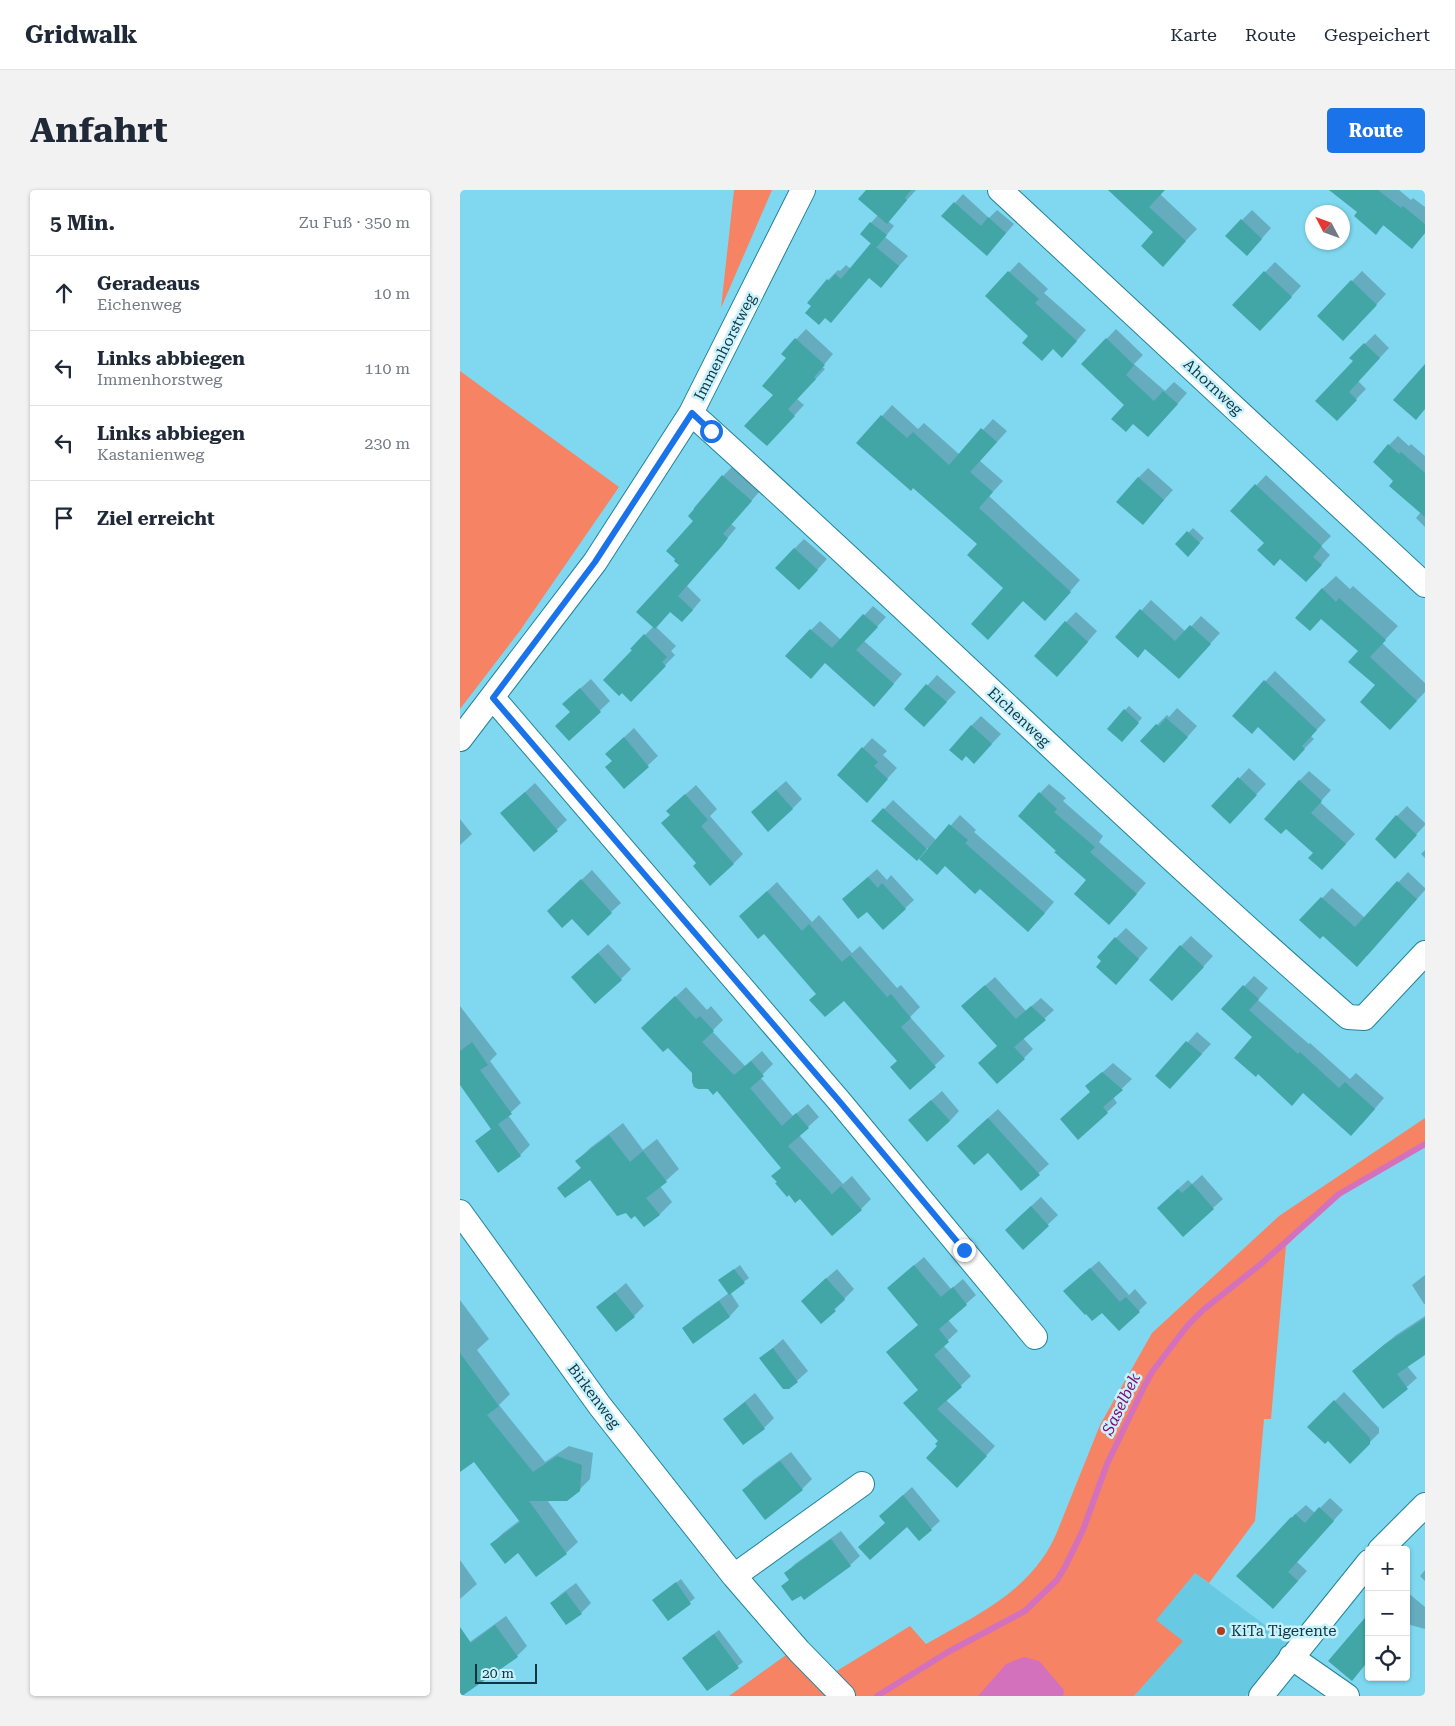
<!DOCTYPE html>
<html lang="de">
<meta charset="utf-8">
<style>
body{margin:0;font-family:"Roboto Serif",serif;background:#f2f2f3;color:#1f2937}
.controls{position:absolute;right:15px;bottom:15px;display:grid;overflow:hidden;border-radius:5px;box-shadow:0 1px 4px #0004}
.controls button{width:45px;height:45px;display:grid;place-items:center;padding:0;border:0;border-bottom:1px solid #e0e1e3;background:#fff;color:#1f2937;font:25px sans-serif}
.compass{position:absolute;left:845px;top:15px;width:45px;height:45px;border-radius:50%;background:#fff;box-shadow:0 1px 4px #0004;rotate:311deg}
.scale{position:absolute;left:15px;bottom:12px;width:62px;box-sizing:border-box;padding-left:5px;border:2px solid #103640;border-top:0;font-size:14px;line-height:18px;white-space:nowrap;color:#103640;-webkit-text-stroke:4px #c8f2fd;paint-order:stroke}
.stop{position:absolute;width:15px;height:15px;margin:-11px;border:4px solid #1a73e8;border-radius:50%;background:#fff}
.stop.end{background:#1a73e8;border-color:#fff;box-shadow:0 1px 5px #0008}
.list{margin:0;padding:0;list-style:none}
h2{display:flex;justify-content:space-between;align-items:center;height:65px;margin:0;padding:0 20px;font-size:21px}
h2 small{font-size:16px;font-weight:400;color:#747a83}
.list li{display:grid;grid-template-columns:32px 1fr auto;gap:15px;align-items:center;box-sizing:border-box;height:75px;padding:0 20px;border-top:1px solid #e0e1e3}
.list b{display:block;font-size:19px;white-space:nowrap}
.list p{margin:0;font-size:16px;white-space:nowrap;color:#747a83}
.list em{font-size:16px;font-style:normal;color:#747a83}
.icon{flex:none;width:28px;height:28px;fill:none;stroke:currentColor;stroke-width:2;stroke-linecap:round;stroke-linejoin:round}
.map{position:relative;flex:none;width:965px;height:1506px;overflow:hidden;border-radius:5px}
header{display:flex;align-items:center;gap:30px;box-sizing:border-box;height:70px;padding:0 25px;background:#fff;border-bottom:1px solid #e0e1e3}
header strong{font-size:24px}
nav{display:flex;gap:28px;margin-inline-start:auto;font-size:18px}
.intro{display:flex;align-items:center;justify-content:space-between;box-sizing:border-box;height:120px;padding:0 30px}
h1{margin:0;font-size:35px}
.button{padding:12px 22px;border-radius:5px;background:#1a73e8;color:#fff;font-size:18px;font-weight:700}
main{display:flex;gap:30px;padding:0 30px}
aside{flex:1;background:#fff;border-radius:5px;box-shadow:0 1px 4px #0004}
.map>svg:first-child{display:block}
</style>
<header>
<strong>Gridwalk</strong>
<nav><a>Karte</a><a>Route</a><a>Gespeichert</a></nav>
</header>
<div class="intro"><h1>Anfahrt</h1><a class="button">Route</a></div>
<main>
<aside>
<h2>5 Min.<small>Zu Fuß · 350 m</small></h2>
<ul class="list">
<li><svg class="icon" aria-label="ahead" viewBox="0 0 24 24"><path d="M12 20V5M6 11l6-6 6 6"/></svg><div><b>Geradeaus</b><p>Eichenweg</p></div><em>10 m</em></li>
<li><svg class="icon" aria-label="left" viewBox="0 0 24 24"><path d="M17 20v-9H6M10 6l-5 5 5 5"/></svg><div><b>Links abbiegen</b><p>Immenhorstweg</p></div><em>110 m</em></li>
<li><svg class="icon" aria-label="left" viewBox="0 0 24 24"><path d="M17 20v-9H6M10 6l-5 5 5 5"/></svg><div><b>Links abbiegen</b><p>Kastanienweg</p></div><em>230 m</em></li>
<li><svg class="icon" aria-label="arrive" viewBox="0 0 24 24"><path d="M6 21V4h12l-3 4 3 4H6"/></svg><div><b>Ziel erreicht</b></div></li>
</ul>
</aside>
<div class="map">
<svg width="965" height="1506" viewBox="0 0 965 1506">
<rect width="100%" height="100%" fill="#7fd8ef"/>
<!-- built -->
<path fill="#67cae2" d="M735 1383 828 1452 786 1506H674L722 1451 695 1430Z"/>
<!-- green -->
<path fill="#f68364" d="M274 0H312L261 118Z
M0 181 159 297 59 442 0 519Z
M965 928V954L879 1004 826 1056 811 1229H804L795 1331 749 1393 735 1383 696 1430 723 1451 674 1506H269L333 1460 375 1482 450 1436 466 1454C507 1430 554 1409 582 1369 588 1361 593 1351 597 1342L640 1235 692 1143 819 1026Z"/>
<!-- water -->
<path fill="#d371bd" d="M564 1467 579 1471 604 1500 603 1506H518L546 1474Z"/>
<!-- shadow -->
<path fill="#0003" d="M407 0H456L428 31 434 36 425 47 448 66 430 86 409 87 353 116 349 113 368 90 378 80 380 81 386 75 391 79 413 53 402 43 418 25Z
M649 0H704L700 4 737 39 714 63 695 42Z
M871 0H939L951 10 953 8 965 17V43L952 57 924 35 916 43 899 22Z
M503 4 529 28 537 20 554 34 535 56 483 26Z
M792 20 811 38 797 54 782 30Z
M559 72 588 99 584 103 626 140 612 156 593 158 570 146 526 106Z
M815 72 841 96 810 130 773 115Z
M902 81 926 104 893 140 892 91Z
M346 139 373 164 362 177 365 179 337 209 344 215 316 245 314 205 328 168 323 163Z
M656 139 683 165 674 174 705 201 714 192 727 203 698 236 623 174Z
M915 144 929 158 898 191 906 199 877 229 894 171 891 168Z
M432 215 458 239 464 233 500 265 533 229 547 241 520 271 543 291 529 306 620 390 595 419 563 410 545 398 519 354 454 297 398 253Z
M938 246 949 256 951 254 965 266V337L956 328 961 322 934 291 929 255Z
M272 277 300 301 271 334 276 338 227 396 241 410 231 422 211 421 196 437 216 456 211 461 215 465 171 510 174 460 172 458 194 436 220 375 234 331 263 286Z
M688 278 713 300 683 333 678 288Z
M806 285 871 346 861 356 870 365 856 381 806 353 772 321Z
M733 338 744 348 728 365 717 354Z
M344 349 367 369 349 389 334 359Z
M876 386 890 399 893 396 938 436 922 453 965 493V502L943 525 917 495 900 461 862 399Z
M691 410 726 442 741 426 760 443 728 478 686 458 657 447Z
M413 416 426 427 404 451 442 484 423 506 365 472 351 440 360 431 381 450Z
M616 422 637 441 607 476 606 432Z
M815 481 866 530 851 546 854 549 834 569 798 535 773 526Z
M477 485 496 502 474 525 446 519Z
M131 489 150 511 110 549 114 504Z
M669 516 682 528 666 546 665 520Z
M717 518 737 536 714 562 681 551 707 525 709 527Z
M521 526 541 544 524 562 506 565 511 536Z
M174 538 198 566 164 597 153 571 157 554Z
M412 548 427 561 423 565 437 578 416 601 403 558Z
M789 578 806 594 780 622 753 616Z
M849 581 871 600 860 612 895 644 872 669 854 663 839 591Z
M326 591 342 609 332 619 302 612Z
M75 593 107 630 74 661 42 623Z
M589 594 606 608 603 611 643 646 639 652 686 693 659 724 628 690 597 660 580 603Z
M236 595 257 619 250 626 283 664 273 674 238 673 211 625 218 611Z
M433 610 477 651 500 625 516 640 514 642 594 712 578 731 520 698 467 658 457 669 413 631Z
M947 616 965 633V635L945 657 937 626Z
M0 629 12 644 0 655Z
M965 660V668L961 664Z
M417 679 427 690 431 685 454 710 424 738 392 701Z
M132 680 161 713 151 722 99 711Z
M948 682 965 698V700L907 766 863 744 841 730 872 698 905 728Z
M317 692 352 732 359 725 392 763 400 756 437 798 441 795 460 817 450 827 485 866 450 898 438 871 384 809 357 804 290 717Z
M666 738 688 758 666 783 656 748Z
M731 746 753 766 722 800 721 756Z
M148 754 171 779 161 789 122 777Z
M794 786 808 798 798 810 849 854 850 853 890 889 896 883 924 908 901 935 794 847 763 819Z
M535 787 566 821 581 808 594 820 563 848 573 859 564 868 538 855 512 807Z
M226 797 247 820 251 816 263 830 252 841 285 876 302 861 313 874 300 887 333 926 348 914 359 927 339 945 383 994 392 986 411 1009 401 1019 322 977 257 899 233 883 193 828Z
M0 816 37 864 30 871 61 913 48 925 70 955 60 965 17 951 32 938 0 894Z
M737 842 751 854 720 887 697 886Z
M653 873 672 889 653 907 657 913 618 948 631 902 627 896Z
M482 901 499 921 490 931 459 921Z
M538 919 589 974 561 999 528 961 508 946Z
M163 933 183 960 197 949 219 979 200 996 212 1012 199 1025 175 1024 131 988 99 998 122 977 117 971 130 958Z
M742 985 763 1009 753 1018 708 1008 728 990 732 994Z
M581 1007 598 1025 563 1058 556 1030Z
M464 1067 491 1099 503 1089 516 1105 488 1130 498 1141 483 1155 511 1186 486 1210 535 1256 507 1287 479 1256 480 1251 460 1199 459 1134 438 1089Z
M639 1071 669 1105 675 1099 687 1113 659 1140 613 1093Z
M280 1075 289 1088 270 1102 279 1116 270 1126 233 1153 223 1139 233 1129 269 1103 260 1090Z
M377 1079 394 1099 384 1109 385 1110 361 1132 352 1101Z
M965 1085V1114H964L952 1095Z
M166 1093 184 1116 174 1126 138 1117Z
M0 1110 29 1149 17 1160 50 1204 39 1215 85 1272 109 1256 133 1263 130 1289 119 1300 87 1310 118 1352 106 1363 76 1385 59 1362 32 1354 43 1343 60 1330 0 1245Z
M965 1126V1164L947 1176 957 1188 923 1218 893 1181 936 1145Z
M323 1149 348 1181 329 1198 301 1168Z
M884 1202 919 1238V1243L890 1272 868 1249 849 1237Z
M295 1203 314 1228 304 1238 283 1254 264 1229Z
M331 1262 352 1289 342 1299 284 1300 293 1290Z
M452 1297 480 1331 471 1339 427 1332 430 1317Z
M870 1308 883 1320 837 1372 847 1381 823 1407 831 1328 846 1315 855 1323Z
M381 1341 400 1366 390 1375 341 1404 323 1396 330 1389 326 1383 335 1374Z
M0 1370 17 1394 0 1409Z
M965 1380V1391L960 1386Z
M221 1389 235 1408 208 1429 194 1410Z
M116 1393 131 1413 121 1423 91 1413 101 1404Z
M946 1401 965 1417V1439L947 1434 946 1435Z
M46 1426 67 1456 57 1466 0 1506V1459Z
M259 1440 283 1472 247 1500 228 1463Z"/>
<g fill="none" stroke-linecap="round" stroke-linejoin="round">
<!-- stream -->
<path stroke="#d371bd" stroke-width="6" d="M417 1506 488 1462 565 1421 597 1390 605 1377 623 1340 647 1274 684 1197 692 1182 728 1135 743 1120 801 1074 879 1004 965 954"/>
</g>
<!-- building -->
<path fill="#42a6a7" d="M406 0H451L445 8 447 10 427 34 398 9Z
M648 0H705L689 17 726 51 703 77 681 56 693 42Z
M869 0H918L941 18 943 16 965 34V43L952 59 923 35 916 45 894 26 897 22Z
M494 12 521 36 528 27 546 43 527 66 481 26Z
M781 29 802 49 787 66 765 46Z
M410 32 427 45 416 58 400 44Z
M411 53 439 76 421 98 409 88 371 133 365 128 359 135 345 123 351 116 347 113 367 89 369 91 375 84 381 89Z
M548 81 579 109 575 113 617 151 602 168 593 159 582 171 562 153 568 146 525 106Z
M804 81 832 107 800 141 772 115Z
M891 90 917 115 883 151 857 126Z
M335 148 365 175 354 187 356 189 328 219 335 226 307 256 284 236 313 205 302 196 326 168 321 164Z
M646 148 674 175 666 185 694 211 703 201 718 214 688 247 673 234 666 242 651 229 664 215 621 174Z
M904 153 920 168 889 202 897 210 877 231 855 211 893 171 889 168Z
M965 174V219L956 230 933 210Z
M421 225 447 248 453 242 489 275 521 238 537 252 510 282 533 302 519 318 611 402 585 431 563 411 528 450 511 434 543 398 507 365 517 354 453 298 451 301 396 253Z
M928 254 939 264 941 262 965 283V327L929 296 933 291 930 288 913 272Z
M262 285 292 311 263 344 268 348 262 356 218 406 233 420 222 432 210 422 195 439 176 422 219 375 214 371 215 369 206 361 233 331 228 326 234 319V318Z
M678 287 704 310 683 335 656 312Z
M795 294 862 356 853 367 862 375 846 392 820 369 814 376 797 360 804 353 770 321Z
M727 341 740 353 728 367 715 354Z
M334 358 358 380 339 400 315 378Z
M862 398 876 412 879 408 926 450 910 467 957 511 930 540 900 512 915 495 888 472 898 461 861 429 850 441 835 428Z
M680 419 715 451 730 435 751 454 719 489 685 459 678 468 655 447Z
M403 424 418 437 396 460 434 494 414 517 365 473 351 489 325 466 350 439 372 458Z
M605 431 628 452 597 487 574 466Z
M184 444 207 467 202 472 206 476 171 512 162 503 159 506 143 490 172 460 170 459Z
M804 490 857 540 842 556 845 559 834 571 798 537 792 544 772 526Z
M466 494 487 512 464 537 444 519Z
M120 498 141 522 109 551 95 536 110 522 102 514Z
M664 519 679 533 662 552 647 539Z
M706 528 728 547 704 573 680 551 696 534 699 536Z
M511 535 532 554 514 574 506 566 502 571 489 560Z
M164 547 189 577 164 599 145 577 152 571 145 564Z
M402 557 418 572 414 576 428 589 407 613 377 585Z
M778 587 797 605 770 634 751 616Z
M839 590 862 611 851 623 886 654 862 680 848 668 853 663 826 639 821 644 804 629Z
M316 600 333 619 308 642 291 622Z
M65 602 98 641 74 662 40 623Z
M579 602 597 619 594 622 635 657 630 662 677 704 649 735 614 704 626 690 594 662 596 661 558 626Z
M225 604 248 630 241 636 274 674 250 696 233 676 236 673 201 633 210 625 206 621Z
M423 618 467 659 457 671 411 631Z
M936 625 957 645 935 669 915 649Z
M489 634 508 650 505 653 585 723 568 742 520 699 515 704 485 676 477 685 459 669Z
M408 687 418 698 422 693 446 719 423 740 407 722 398 729 382 709Z
M121 689 152 723 128 746 112 729 102 738 87 721Z
M937 691 957 709 897 777 863 746 860 749 839 730 861 707 895 737Z
M307 701 342 741 349 734 382 772 390 765 427 807 431 804 451 828 441 837 476 877 450 900 430 877 437 871 384 811 365 827 349 810 356 804 304 744 298 749 279 726Z
M655 747 679 769 656 795 636 777 641 771 637 767Z
M720 755 744 777 712 811 689 790Z
M138 763 162 790 135 814 111 787Z
M525 795 556 829 571 816 586 830 554 857 565 869 537 894 518 873 537 856 501 816Z
M783 795 799 809 789 820 838 864 840 862 879 898 885 892 915 919 891 946 843 903 832 916 798 884 796 887 774 868 792 847 761 819Z
M215 806 236 829 240 826 254 841 242 852 274 885 291 871 304 886 290 898 322 936 336 923 349 938 328 956 372 1004 381 996 402 1020 372 1046 340 1009 335 1013 329 1005 327 1007 315 993 317 992 311 986 321 978 257 901 253 905 248 899H238L234 897 232 892V883L208 858 203 862 181 838Z
M726 851 742 864 710 899 695 886Z
M12 852 28 875 20 880 52 924 31 939 0 895V861Z
M642 882 663 900 643 917 648 923 618 950 600 929 630 902 625 896Z
M471 910 490 931 467 952 448 930Z
M528 928 580 985 561 1001 528 963 514 975 497 956Z
M38 934 61 966 38 983 15 951Z
M149 945 170 972 183 961 207 992 186 1008 200 1025 184 1037 175 1026 171 1029 166 1023 157 1026 130 990 105 1008 97 998 121 978 115 971Z
M732 994 754 1019 723 1047 697 1018 718 999 722 1003Z
M571 1016 589 1036 563 1060 545 1040Z
M454 1075 481 1107 493 1097 507 1115 479 1139 489 1152 474 1165 502 1197 477 1219 527 1266 497 1298 466 1268 477 1256 475 1254 478 1251 443 1213 458 1200 426 1162 458 1135 427 1098Z
M630 1078 660 1112 666 1107 680 1122 659 1141 642 1123 632 1131 626 1124 625 1125 603 1101Z
M274 1079 285 1093 269 1105 258 1090Z
M366 1088 385 1109 374 1119 376 1121 361 1134 341 1111Z
M155 1102 175 1127 156 1142 136 1117Z
M259 1111 270 1127 233 1154 222 1138Z
M965 1128V1165L937 1184 948 1199 923 1219 892 1181 925 1154Z
M313 1158 338 1192 329 1199H323L299 1168Z
M0 1163 39 1216 27 1225 73 1282 97 1266 122 1275 120 1301 107 1311H69L107 1364 76 1387 58 1363 45 1374 30 1354 60 1332 14 1272 0 1282Z
M874 1210 910 1248V1254L890 1274 868 1251 865 1254 847 1237Z
M285 1212 305 1239 283 1255 263 1229Z
M320 1271 343 1300 305 1330 282 1300Z
M443 1305 472 1340 459 1351 447 1337 410 1370 398 1357 425 1333 419 1326Z
M859 1317 874 1331 828 1382 838 1391 813 1419 776 1386 831 1327 832 1328 835 1324 845 1333Z
M371 1349 391 1376 344 1410 341 1406 332 1411 321 1396 329 1390 324 1383Z
M216 1392 231 1414 208 1431 192 1410Z
M106 1402 122 1424 106 1435 90 1413Z
M909 1423V1470L892 1491 868 1471Z
M35 1435 58 1467 2 1506H0V1437L11 1453Z
M254 1444 279 1478 247 1501 222 1468Z"/>
<g fill="none" stroke-linecap="round" stroke-linejoin="round">
<defs>
<path id="minor" d="M540 0 965 395
M231 223C453 422 664 632 888 827L904 828 965 763
M33 508 380 912 575 1147
M0 549 135 372 231 223 343 0
M0 1022 140 1216 274 1386 339 1461 383 1506
M920 1360 965 1315
M274 1386 402 1294
M831 1467 887 1506
M801 1506 909 1372"/>
</defs>
<!-- minor casing -->
<use href="#minor" stroke="#228398" stroke-width="26"/>
<!-- minor -->
<use href="#minor" stroke="#fff" stroke-width="24"/>
</g>
<g fill="none" stroke-linecap="round" stroke-linejoin="round">
<!-- route -->
<path stroke="#1a73e8" stroke-width="6" d="M251 241 232 223 135 372 33 508 380 912 504 1060"/>
</g>
<!-- markers -->
<circle fill="#a94023" stroke="#c8f2fd" stroke-width="2" cx="761" cy="1441" r="5"/>
<g text-anchor="middle" dominant-baseline="central" stroke-width="5" stroke-linejoin="round" paint-order="stroke">
<!-- street labels -->
<g font-size="15" fill="#103640" stroke="#c8f2fd">
<text transform="translate(265 157) rotate(-63)">Immenhorstweg</text>
<text transform="translate(753 197) rotate(43)">Ahornweg</text>
<text transform="translate(559 527) rotate(43)">Eichenweg</text>
<text transform="translate(134 1206) rotate(53)">Birkenweg</text>
</g>
<!-- poi labels -->
<g font-size="15" fill="#103640" stroke="#c8f2fd" text-anchor="start">
<text x="771" y="1441">KiTa Tigerente</text>
</g>
<!-- water labels -->
<g font-size="16" font-style="italic" fill="#860873" stroke="#c8f2fd">
<text transform="translate(661 1214) rotate(-64)">Saselbek</text>
</g>
</g>
</svg>
<div class="controls">
<button>+</button>
<button>−</button>
<button><svg class="icon" aria-label="locate" viewBox="0 0 24 24"><circle cx="12" cy="12" r="6"/><path d="M12 2v4M12 18v4M2 12h4M18 12h4"/></svg></button>
</div>
<svg class="compass" viewBox="-18 -18 36 36"><path d="M0-13l5 13h-10z" fill="#e53935"/><path d="M0 13l5-13h-10z" fill="#747a83"/></svg>
<div class="scale">20 m</div>
<div class="stop" style="left:251px;top:241px"></div>
<div class="stop end" style="left:504px;top:1060px"></div>
</div>
</main>
